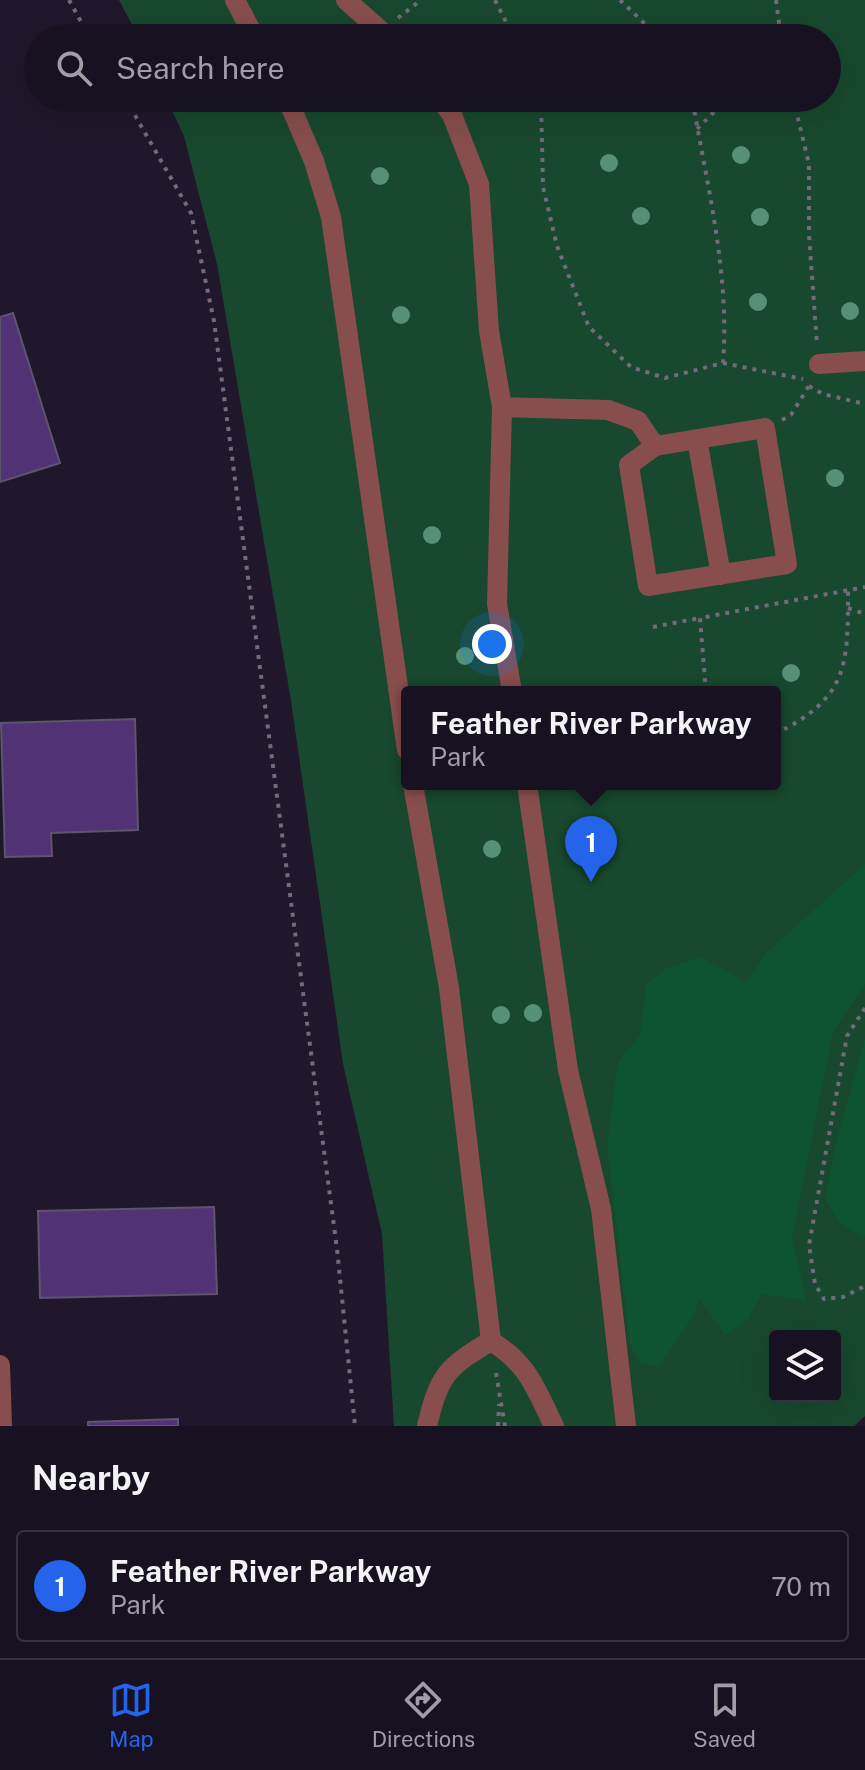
<!DOCTYPE html>
<style>
body{margin:0;font-family:"Public Sans",sans-serif;background:#251f2e;color:#f1f3f6}
.controls{position:absolute;right:24px;bottom:24px;display:grid;overflow:hidden;border-radius:8px;box-shadow:0 8px 32px #0002}
.controls button{width:72px;height:72px;display:grid;place-items:center;padding:0;border:0;border-bottom:2px solid #36313f;background:#181121;color:#f1f3f6;font:40px sans-serif}
.you{position:absolute;left:492px;top:644px;width:28px;height:28px;margin:-20px;border:6px solid #fff;border-radius:50%;background:#1a73e8;box-shadow:0 0 0 12px #1a73e833}
.badge{display:grid;place-items:center;width:52px;height:52px;border-radius:50%;background:#2563eb;color:#fff;font-size:26px;font-weight:700}
.pin{position:absolute;translate:-50% -66px;filter:drop-shadow(0 2px 4px #0008)}
.pin::after{content:'';position:absolute;top:42px;width:28px;height:24px;background:inherit;clip-path:polygon(0 0,100% 0,50% 100%)}
.popup{position:absolute;left:401px;top:686px;width:380px;height:104px;box-sizing:border-box;display:grid;place-content:center;border-radius:8px;background:#181121;filter:drop-shadow(0 2px 6px #0005);font-size:26px;white-space:nowrap;color:#9f9da5}
.popup b{font-size:30px;color:#f1f3f6}
.popup::after{content:'';position:absolute;left:50%;top:100%;margin-left:-16px;border:16px solid transparent;border-top-color:#181121}
.list{margin:0;padding:0;list-style:none}
h2{display:flex;justify-content:space-between;align-items:center;height:104px;margin:0;padding:0 32px;font-size:34px}
h2 small{font-size:26px;font-weight:400;color:#9f9da5}
.list li{display:grid;grid-template-columns:52px 1fr auto;gap:24px;align-items:center;box-sizing:border-box;height:112px;margin:0 16px 16px;padding:0 16px;border:2px solid #36313f;border-radius:8px}
.list b{display:block;font-size:30px;white-space:nowrap}
.list p{margin:0;font-size:26px;white-space:nowrap;color:#9f9da5}
.list em{font-size:26px;font-style:normal;color:#9f9da5}
.icon{flex:none;width:44px;height:44px;fill:none;stroke:currentColor;stroke-width:2;stroke-linecap:round;stroke-linejoin:round}
.map{position:relative;flex:none;width:865px;height:1426px;overflow:hidden}
.search{position:absolute;background:#181121;box-shadow:0 8px 32px #0002;left:24px;right:24px;top:24px;height:88px;display:flex;align-items:center;gap:20px;box-sizing:border-box;padding:0 28px;border-radius:44px;color:#9f9da5;font-size:30px}
.sheet{height:232px;background:#181121}
nav{display:flex;justify-content:space-around;align-items:center;box-sizing:border-box;height:112px;border-top:2px solid #36313f;background:#181121;font-size:22px;color:#9f9da5}
nav a{display:grid;justify-items:center;gap:4px}
nav .on{color:#2563eb}
.map>svg:first-child{display:block}
</style>
<div class="map">
<svg width="865" height="1426" viewBox="0 0 865 1426">
<rect width="100%" height="100%" fill="#20172c"/>
<!-- green -->
<path fill="#18482d" fill-rule="evenodd" d="M119 0H865V1416L854 1426H394L382 1234 343 1064 291 701 217 264 184 136 166 98H827V38H139ZM407 692H775V784H407ZM775 1336H835V1396H775Z"/>
<!-- forest -->
<path fill="#0f5431" d="M865 864V984L833 1032 792 1239 807 1301 762 1294 747 1321 725 1335 699 1298 694 1315 659 1367 641 1363 630 1345 607 1144 618 1062 640 1034 646 984 665 969 701 957 746 982 768 951Z
M865 1038V1235L863 1237 840 1223 825 1199 835 1146Z"/>
<!-- building -->
<path fill="#513375" stroke="#5d546d" stroke-width="2" d="M13 313 60 463 0 482V317Z
M135 719 138 830 51 833 52 856 5 857 1 723Z
M214 1207 217 1294 40 1298 38 1211Z
M178 1419V1426H88V1422Z"/>
<g fill="none" stroke-linecap="round" stroke-linejoin="round">
<!-- path -->
<path stroke="#726a7d" stroke-width="4" stroke-dasharray="4 6" stroke-linecap="butt" d="M69 0 90 38
M495 0 514 38
M620 0 646 25 671 38
M776 0 781 38
M398 18 421 0
M125 98 191 213 214 321 337 1249 355 1426
M541 98 543 187 557 246 589 327 631 367 665 378 723 363C730 276 707 184 692 98
M793 98 809 164V235L817 345
M697 129 728 98
M723 363 803 379
M809 386 823 394 865 404
M782 420 791 415 810 384
M848 608 865 614
M653 627 700 618
M706 692 700 618 865 587
M775 734C848 698 848 666 848 591
M865 1008 847 1036 809 1245 815 1284 824 1299 843 1297 865 1286
M496 1373 505 1426
M498 1426 499 1404"/>
<!-- minor -->
<path stroke="#874e4d" stroke-width="20" d="M235 0 255 38
M346 0 389 38
M287 98 314 161 331 217 407 750
M440 98 452 115 479 184 489 331 502 407 497 604 512 692
M819 364 865 361
M502 407 608 410 638 421 655 446
M765 428 787 564 648 586 629 465 655 446Z
M697 439 721 575
M413 784 449 988 491 1341
M527 784 568 1070 601 1209 626 1426
M491 1341C528 1364 535 1387 554 1426
M0 1365 2 1426
M427 1426C439 1376 446 1367 491 1341"/>
</g>
<!-- trees -->
<g fill="#569075">
<circle cx="741" cy="155" r="9"/>
<circle cx="609" cy="163" r="9"/>
<circle cx="380" cy="176" r="9"/>
<circle cx="641" cy="216" r="9"/>
<circle cx="760" cy="217" r="9"/>
<circle cx="758" cy="302" r="9"/>
<circle cx="850" cy="311" r="9"/>
<circle cx="401" cy="315" r="9"/>
<circle cx="835" cy="478" r="9"/>
<circle cx="432" cy="535" r="9"/>
<circle cx="465" cy="656" r="9"/>
<circle cx="791" cy="673" r="9"/>
<circle cx="492" cy="849" r="9"/>
<circle cx="533" cy="1013" r="9"/>
<circle cx="501" cy="1015" r="9"/>
</g>
</svg>
<div class="controls">
<button><svg class="icon" aria-label="layers" viewBox="0 0 24 24"><path d="M12 4l9 5-9 5-9-5zM3 14l9 5 9-5"/></svg></button>
</div>
<div class="you"></div>
<div class="pin badge" style="left:591px;top:882px">1</div>
<div class="popup"><b>Feather River Parkway</b>Park</div>
<div class="search"><svg class="icon" aria-label="search" viewBox="0 0 24 24"><circle cx="10" cy="10" r="6"/><path d="M15 15l6 6"/></svg>Search here</div>
</div>
<section class="sheet">
<h2>Nearby<small></small></h2>
<ul class="list">
<li><span class="badge">1</span><div><b>Feather River Parkway</b><p>Park</p></div><em>70 m</em></li>
</ul>
</section>
<nav>
<a class="on"><svg class="icon" aria-label="map" viewBox="0 0 24 24"><path d="M3 6l6-2 6 2 6-2v14l-6 2-6-2-6 2zM9 4v14M15 6v14"/></svg>Map</a>
<a><svg class="icon" aria-label="directions" viewBox="0 0 24 24"><path d="M12 3l9 9-9 9-9-9zM9 14v-3h6M13 9l2 2-2 2"/></svg>Directions</a>
<a><svg class="icon" aria-label="saved" viewBox="0 0 24 24"><path d="M7 4h10v16l-5-4-5 4z"/></svg>Saved</a>
</nav>
